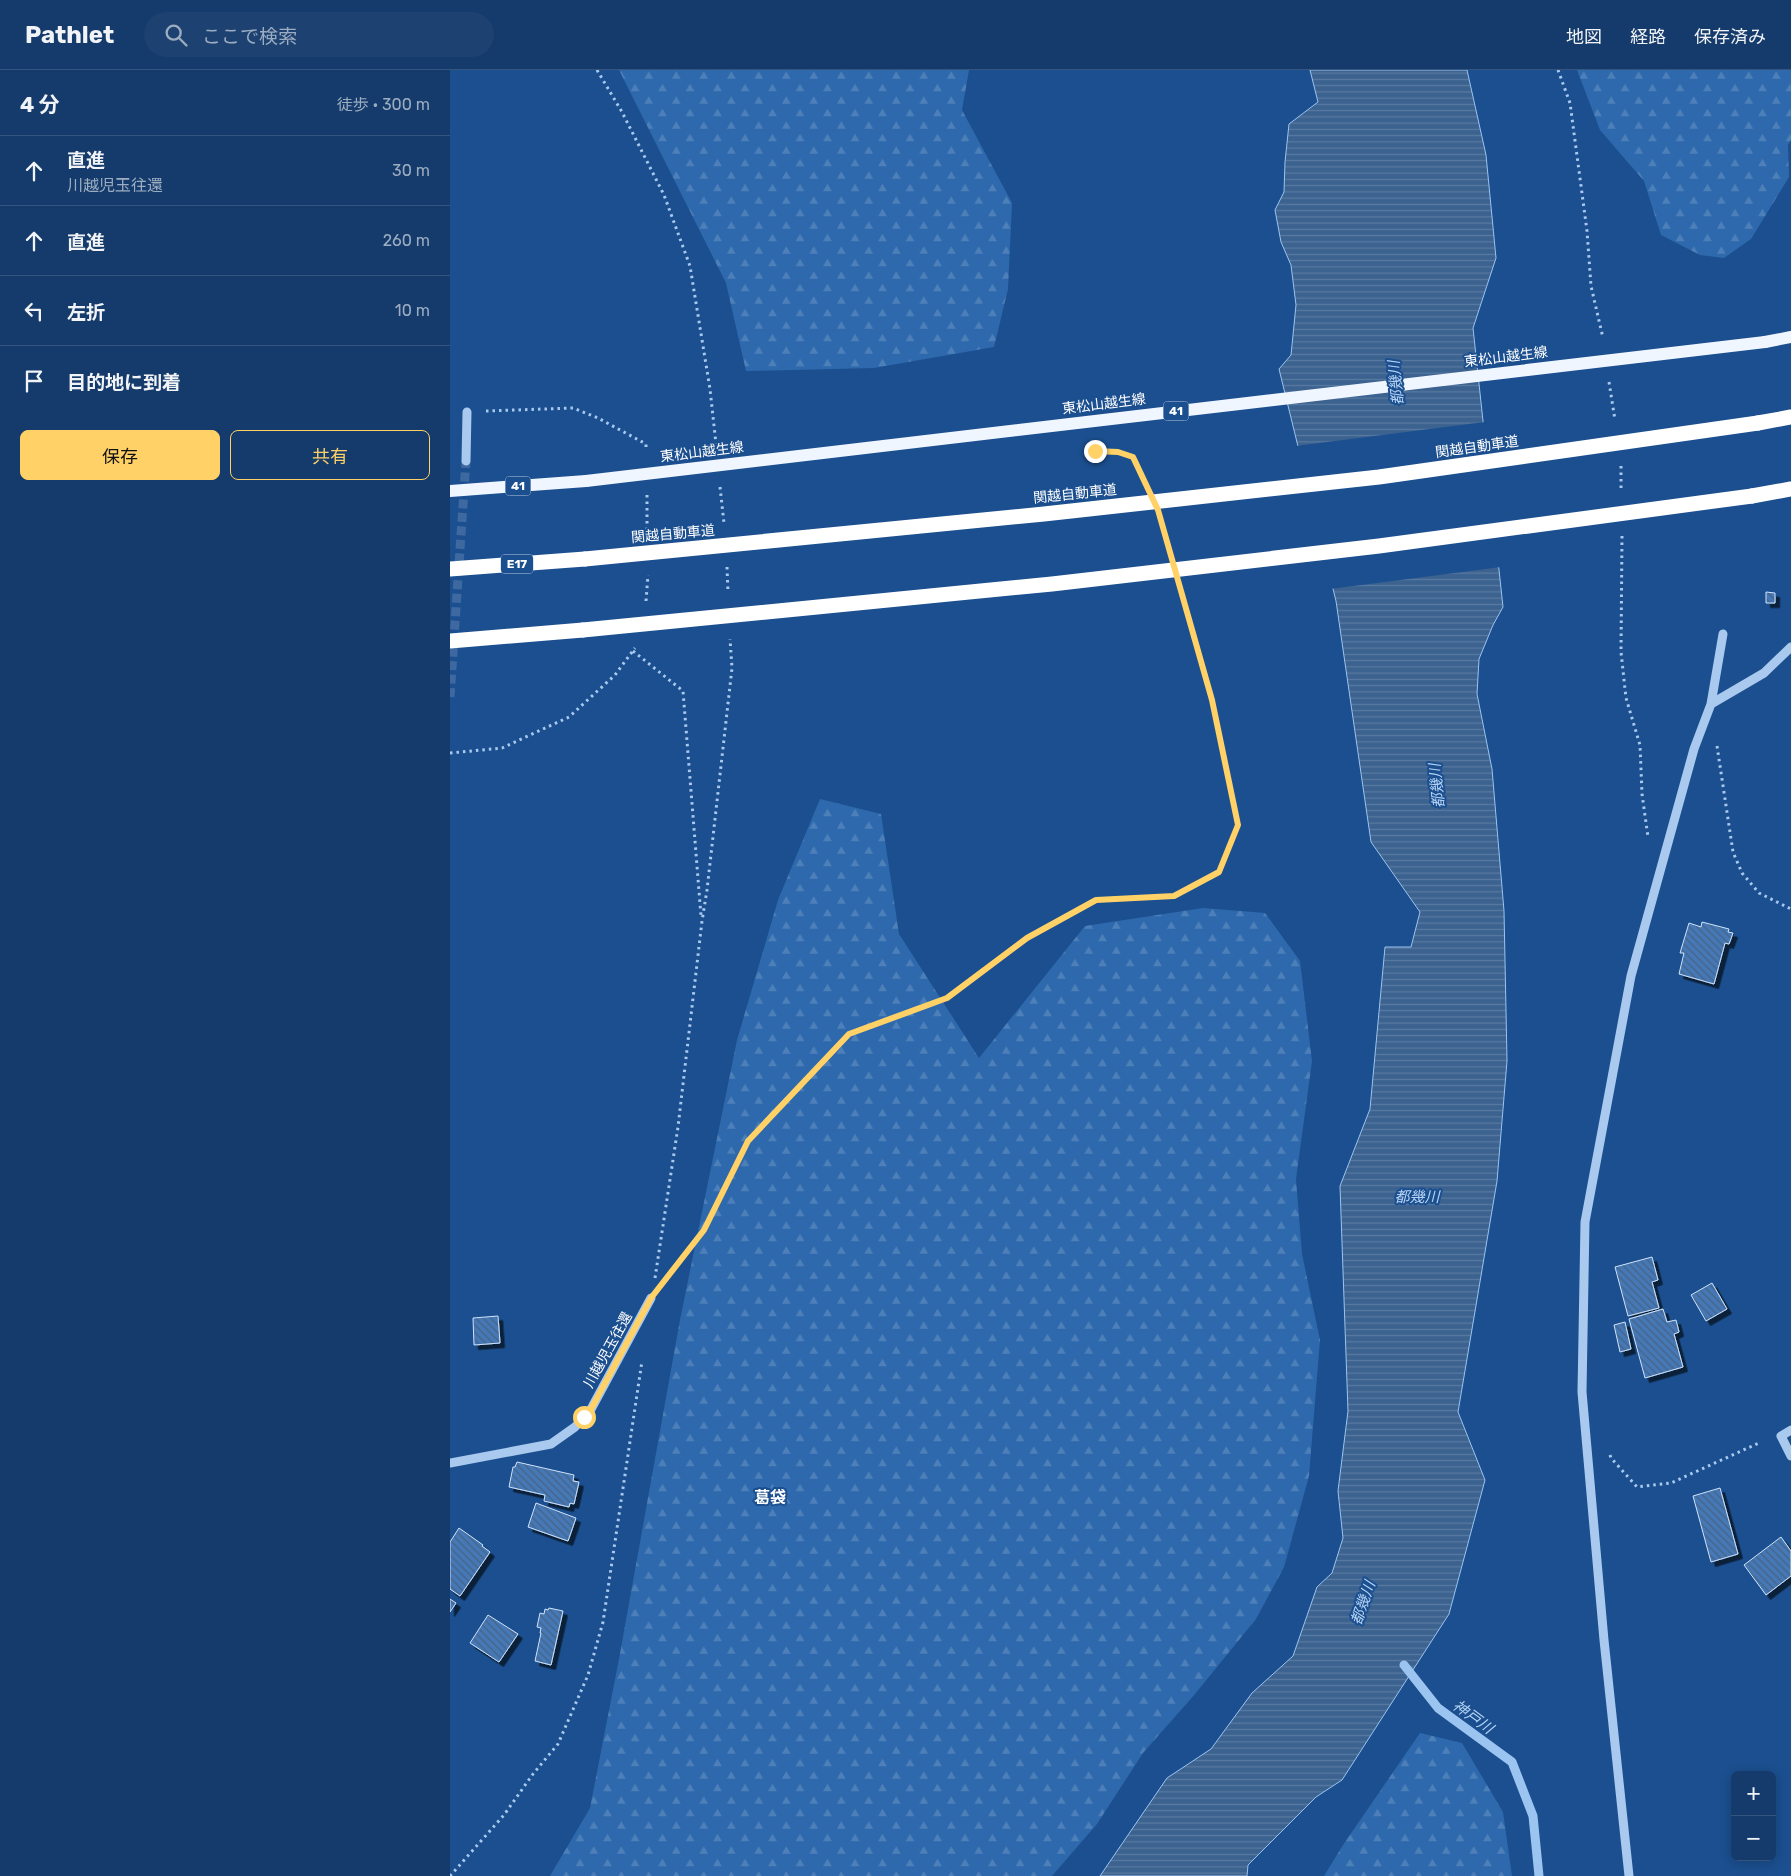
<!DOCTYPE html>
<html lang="ja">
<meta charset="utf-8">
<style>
body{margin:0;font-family:Rubik,"Noto Sans JP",sans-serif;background:#1d4271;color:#f1f3f6}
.controls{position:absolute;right:15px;bottom:15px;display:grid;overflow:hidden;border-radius:8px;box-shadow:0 2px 12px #0003}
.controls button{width:45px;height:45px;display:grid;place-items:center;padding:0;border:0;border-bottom:1px solid #33557e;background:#143b6b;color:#f1f3f6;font:25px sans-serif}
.stop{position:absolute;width:15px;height:15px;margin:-11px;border:4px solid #ffd166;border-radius:50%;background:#fff}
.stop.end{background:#ffd166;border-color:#fff;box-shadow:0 1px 5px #0008}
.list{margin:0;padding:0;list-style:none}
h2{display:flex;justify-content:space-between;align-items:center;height:65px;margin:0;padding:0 20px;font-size:21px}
h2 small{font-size:16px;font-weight:400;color:#9dadc1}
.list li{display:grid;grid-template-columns:32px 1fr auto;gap:15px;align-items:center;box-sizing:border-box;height:70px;padding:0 20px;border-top:1px solid #33557e}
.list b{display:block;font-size:19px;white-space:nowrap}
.list p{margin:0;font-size:16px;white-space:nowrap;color:#9dadc1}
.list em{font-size:16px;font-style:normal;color:#9dadc1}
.actions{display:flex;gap:10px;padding:15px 20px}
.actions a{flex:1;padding:11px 0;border:1px solid #ffd166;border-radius:8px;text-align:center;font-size:18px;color:#ffd166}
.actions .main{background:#ffd166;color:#111}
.icon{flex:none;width:28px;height:28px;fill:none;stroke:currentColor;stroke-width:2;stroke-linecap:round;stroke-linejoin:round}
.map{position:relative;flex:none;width:1341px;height:1806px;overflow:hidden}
header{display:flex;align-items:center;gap:30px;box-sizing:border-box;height:70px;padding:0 25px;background:#143b6b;border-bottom:1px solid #33557e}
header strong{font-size:24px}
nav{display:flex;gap:28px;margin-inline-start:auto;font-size:18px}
.search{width:350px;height:45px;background:#1d4271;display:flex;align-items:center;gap:12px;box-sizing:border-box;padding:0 18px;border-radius:28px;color:#9dadc1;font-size:19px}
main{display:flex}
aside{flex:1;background:#143b6b}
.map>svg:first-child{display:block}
</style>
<header>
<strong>Pathlet</strong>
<div class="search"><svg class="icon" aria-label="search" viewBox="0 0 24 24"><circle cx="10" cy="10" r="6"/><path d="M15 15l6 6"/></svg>ここで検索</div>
<nav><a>地図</a><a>経路</a><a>保存済み</a></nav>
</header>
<main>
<aside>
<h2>4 分<small>徒歩 · 300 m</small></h2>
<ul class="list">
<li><svg class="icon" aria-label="ahead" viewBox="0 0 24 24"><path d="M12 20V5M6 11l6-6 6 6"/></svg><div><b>直進</b><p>川越児玉往還</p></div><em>30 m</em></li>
<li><svg class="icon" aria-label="ahead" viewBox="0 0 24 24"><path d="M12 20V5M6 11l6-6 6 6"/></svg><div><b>直進</b></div><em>260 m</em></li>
<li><svg class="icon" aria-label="left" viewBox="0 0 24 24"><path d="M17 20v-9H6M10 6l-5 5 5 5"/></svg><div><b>左折</b></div><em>10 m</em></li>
<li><svg class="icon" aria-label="arrive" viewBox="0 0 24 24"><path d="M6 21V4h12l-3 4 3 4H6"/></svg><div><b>目的地に到着</b></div></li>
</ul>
<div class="actions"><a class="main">保存</a><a>共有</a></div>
</aside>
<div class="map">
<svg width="1341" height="1806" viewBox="0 0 1341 1806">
<defs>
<pattern id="forest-firs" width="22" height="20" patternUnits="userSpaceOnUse" patternTransform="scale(1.25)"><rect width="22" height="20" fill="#2e69ad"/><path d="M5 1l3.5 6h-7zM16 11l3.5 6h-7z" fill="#4d80b9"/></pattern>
<pattern id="water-rules" width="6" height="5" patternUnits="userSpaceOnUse" patternTransform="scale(1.25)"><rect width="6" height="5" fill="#3c6290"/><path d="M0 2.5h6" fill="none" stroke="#597aa1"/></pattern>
<pattern id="building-back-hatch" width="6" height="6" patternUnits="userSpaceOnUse" patternTransform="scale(1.25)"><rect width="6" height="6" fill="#4478b7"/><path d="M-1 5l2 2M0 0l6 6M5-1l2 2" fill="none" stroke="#486282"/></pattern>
<filter id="shadow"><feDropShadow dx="4.5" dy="4.5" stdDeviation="0" flood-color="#0009"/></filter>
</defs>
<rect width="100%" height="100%" fill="#1b4f8f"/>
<!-- forest -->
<path fill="url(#forest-firs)" d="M169 0H519L512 40 562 133 558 219 544 277 424 298 296 301 276 213Z
M1127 0H1341V70L1338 75 1339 107 1301 169 1274 188 1250 185 1211 165 1194 111 1150 60Z
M370 729 431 744 449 864 529 988 635 856 753 838 815 843 850 891 862 991 846 1109 852 1184 870 1270 859 1406 834 1497 806 1549 745 1624 693 1683 647 1754 602 1806H100L140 1738 169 1589 230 1250 287 970 328 830Z
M970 1663 1012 1673 1053 1742 1062 1806H874L893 1775Z"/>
<!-- water -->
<path fill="url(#water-rules)" stroke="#9cc4f0" d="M860 0H1017L1036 85 1046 188 1023 258 1053 537 1043 555 1029 589 1027 624 1042 699 1054 841 1057 991 1047 1111 1008 1342 1035 1410 999 1544 892 1710 866 1727 798 1795 797 1806H650L717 1708 761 1679 802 1623 843 1586 867 1517 882 1503 893 1468 888 1421 898 1341 890 1116 920 1039 935 877H961L970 842 921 772 886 531 829 299 841 285 846 235 841 195 831 172 825 140 834 122 835 92 839 54 868 32Z"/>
<!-- pier -->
<path fill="#1b4f8f" d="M1035 352 1051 497 880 519 846 376Z"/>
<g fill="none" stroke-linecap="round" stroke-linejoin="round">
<!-- stream -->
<path stroke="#9cc4f0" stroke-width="9" d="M954 1595 988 1638 1062 1692 1083 1746 1089 1806"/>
</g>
<!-- building -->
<path fill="url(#building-back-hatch)" stroke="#cfe3fa" filter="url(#shadow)" d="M1316 522 1325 523V533H1316Z
M1252 852 1279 859 1278 862 1283 863 1279 874 1275 873 1264 914 1229 904 1234 883H1230L1239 853 1251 857Z
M1202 1187 1208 1210 1202 1212 1209 1238 1178 1246 1165 1197Z
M1262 1213 1277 1239 1256 1251 1241 1225Z
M1213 1239 1217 1252 1226 1250 1229 1262 1224 1264 1233 1297 1195 1308 1179 1249Z
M48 1246 50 1273 24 1275 23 1248Z
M1175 1252 1181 1279 1170 1282 1164 1255Z
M67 1392 124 1405 123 1411 129 1412 124 1434 120 1433 119 1437 94 1431 95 1425 59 1417 63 1397H65Z
M1270 1418 1288 1484 1261 1492 1243 1426Z
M86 1433 126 1448 118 1471 78 1457Z
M9 1458 33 1475 32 1476 40 1482 10 1526 0 1519V1472Z
M1331 1467 1341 1481V1506L1316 1525 1294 1495Z
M0 1529 6 1533 0 1542Z
M99 1538 113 1541 101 1595 85 1591 91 1563H90L91 1558 87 1557 90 1543 94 1544 95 1539 98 1540Z
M38 1545 68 1564 49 1592 20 1573Z"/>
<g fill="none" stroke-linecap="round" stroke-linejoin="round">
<!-- minor-tunnel -->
<path stroke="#3d69a0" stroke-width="9" stroke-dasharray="9 4.5" stroke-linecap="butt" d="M0 627 16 391"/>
<!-- path -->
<path stroke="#a9c9ee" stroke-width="3" stroke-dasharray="2.5 4" stroke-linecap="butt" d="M147 0 172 42 214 125 240 196 260 319 266 374
M1108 0 1120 33 1137 161 1141 216 1153 268
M1159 312 1165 350
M36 341 123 338 148 348 196 374V381
M645 381 668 382 683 387 694 410
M1171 396V420
M270 417 274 453
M197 425V461
M712 455 719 478
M1172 466 1171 582 1176 628 1190 675 1192 724 1198 767
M277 497 278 523
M196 531 198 505
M183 581 233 621 251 846
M1267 676 1283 782 1292 803 1309 823 1341 839
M0 683 52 678 119 647 165 605 185 578
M205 1208 228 1057 252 851 257 820 282 598 280 569
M213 1213 254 1160 298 1071 399 964 497 928 577 867 646 830 724 826 769 803 788 755 763 630 732 522
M1160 1385 1161 1388 1187 1417 1221 1413 1311 1372
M0 1806 54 1745 83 1704 108 1674 138 1605 153 1552 192 1291"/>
<!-- minor -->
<path stroke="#a9c9ee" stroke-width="9" d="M16 391 17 342
M1261 634 1314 603 1341 577
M1341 1360 1331 1366 1341 1386
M0 1393 101 1374 125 1357 140 1341 201 1228
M1179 1806 1154 1570 1132 1322 1135 1152 1181 906 1244 679 1261 634 1273 564"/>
<!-- major -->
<path stroke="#f0f6ff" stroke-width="12" d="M1315 272 1341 267
M0 421 136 411"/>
<!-- highway -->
<path stroke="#fff" stroke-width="15" d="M1308 353 1341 347
M1302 426 1341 419
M0 499 135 489
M0 571 133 560"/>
<!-- major-bridge -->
<path stroke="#f0f6ff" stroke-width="12" d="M136 411 1315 272"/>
<!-- highway-bridge -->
<path stroke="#fff" stroke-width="15" d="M135 489 594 444 929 407 1308 353
M133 560 602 514 929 476 1302 426"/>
</g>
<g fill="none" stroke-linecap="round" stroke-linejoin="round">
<!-- route -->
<path stroke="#ffd166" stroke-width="6" d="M134 1347 140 1341 201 1228 254 1160 298 1071 399 964 497 928 577 868 646 830 724 826 769 802 788 755 762 630 708 440 683 387 668 382 645 381"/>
</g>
<g text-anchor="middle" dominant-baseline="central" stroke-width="4" stroke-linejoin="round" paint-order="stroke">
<!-- shield labels -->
<g fill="#1b4f8f" stroke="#bbcadd" stroke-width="1">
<rect x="713.5" y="331.5" width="25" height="19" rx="4"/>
<rect x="55.5" y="406.5" width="25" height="19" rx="4"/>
<rect x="51" y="484.5" width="32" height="19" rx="4"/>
</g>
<g font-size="12" font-weight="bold" fill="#fff">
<text x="726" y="341">41</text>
<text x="68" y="416">41</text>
<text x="67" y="494">E17</text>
</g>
<!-- street labels -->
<g font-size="14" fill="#fff" stroke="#1b4f8f">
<text transform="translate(1056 287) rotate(-7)">東松山越生線</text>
<text transform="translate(654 334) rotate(-7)">東松山越生線</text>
<text transform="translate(1027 377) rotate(-8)">関越自動車道</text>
<text transform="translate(252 382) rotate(-7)">東松山越生線</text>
<text transform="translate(625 424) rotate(-6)">関越自動車道</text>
<text transform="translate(223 464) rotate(-5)">関越自動車道</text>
<text transform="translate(158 1280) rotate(-61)">川越児玉往還</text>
</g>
<!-- water labels -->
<g font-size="15" font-style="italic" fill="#b5d3f5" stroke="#1b4f8f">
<text transform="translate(946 313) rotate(-96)">都幾川</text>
<text transform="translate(987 716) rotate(-96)">都幾川</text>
<text x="967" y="1127">都幾川</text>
<text transform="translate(913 1533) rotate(-71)">都幾川</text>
<text transform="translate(1023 1647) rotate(36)">神戸川</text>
</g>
<!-- quarter labels -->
<g font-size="16" font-weight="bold" fill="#fff" stroke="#1b4f8f">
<text x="320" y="1427">葛袋</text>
</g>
</g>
</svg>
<div class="controls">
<button>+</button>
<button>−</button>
</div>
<div class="stop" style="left:134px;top:1347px"></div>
<div class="stop end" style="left:645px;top:381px"></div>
</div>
</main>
